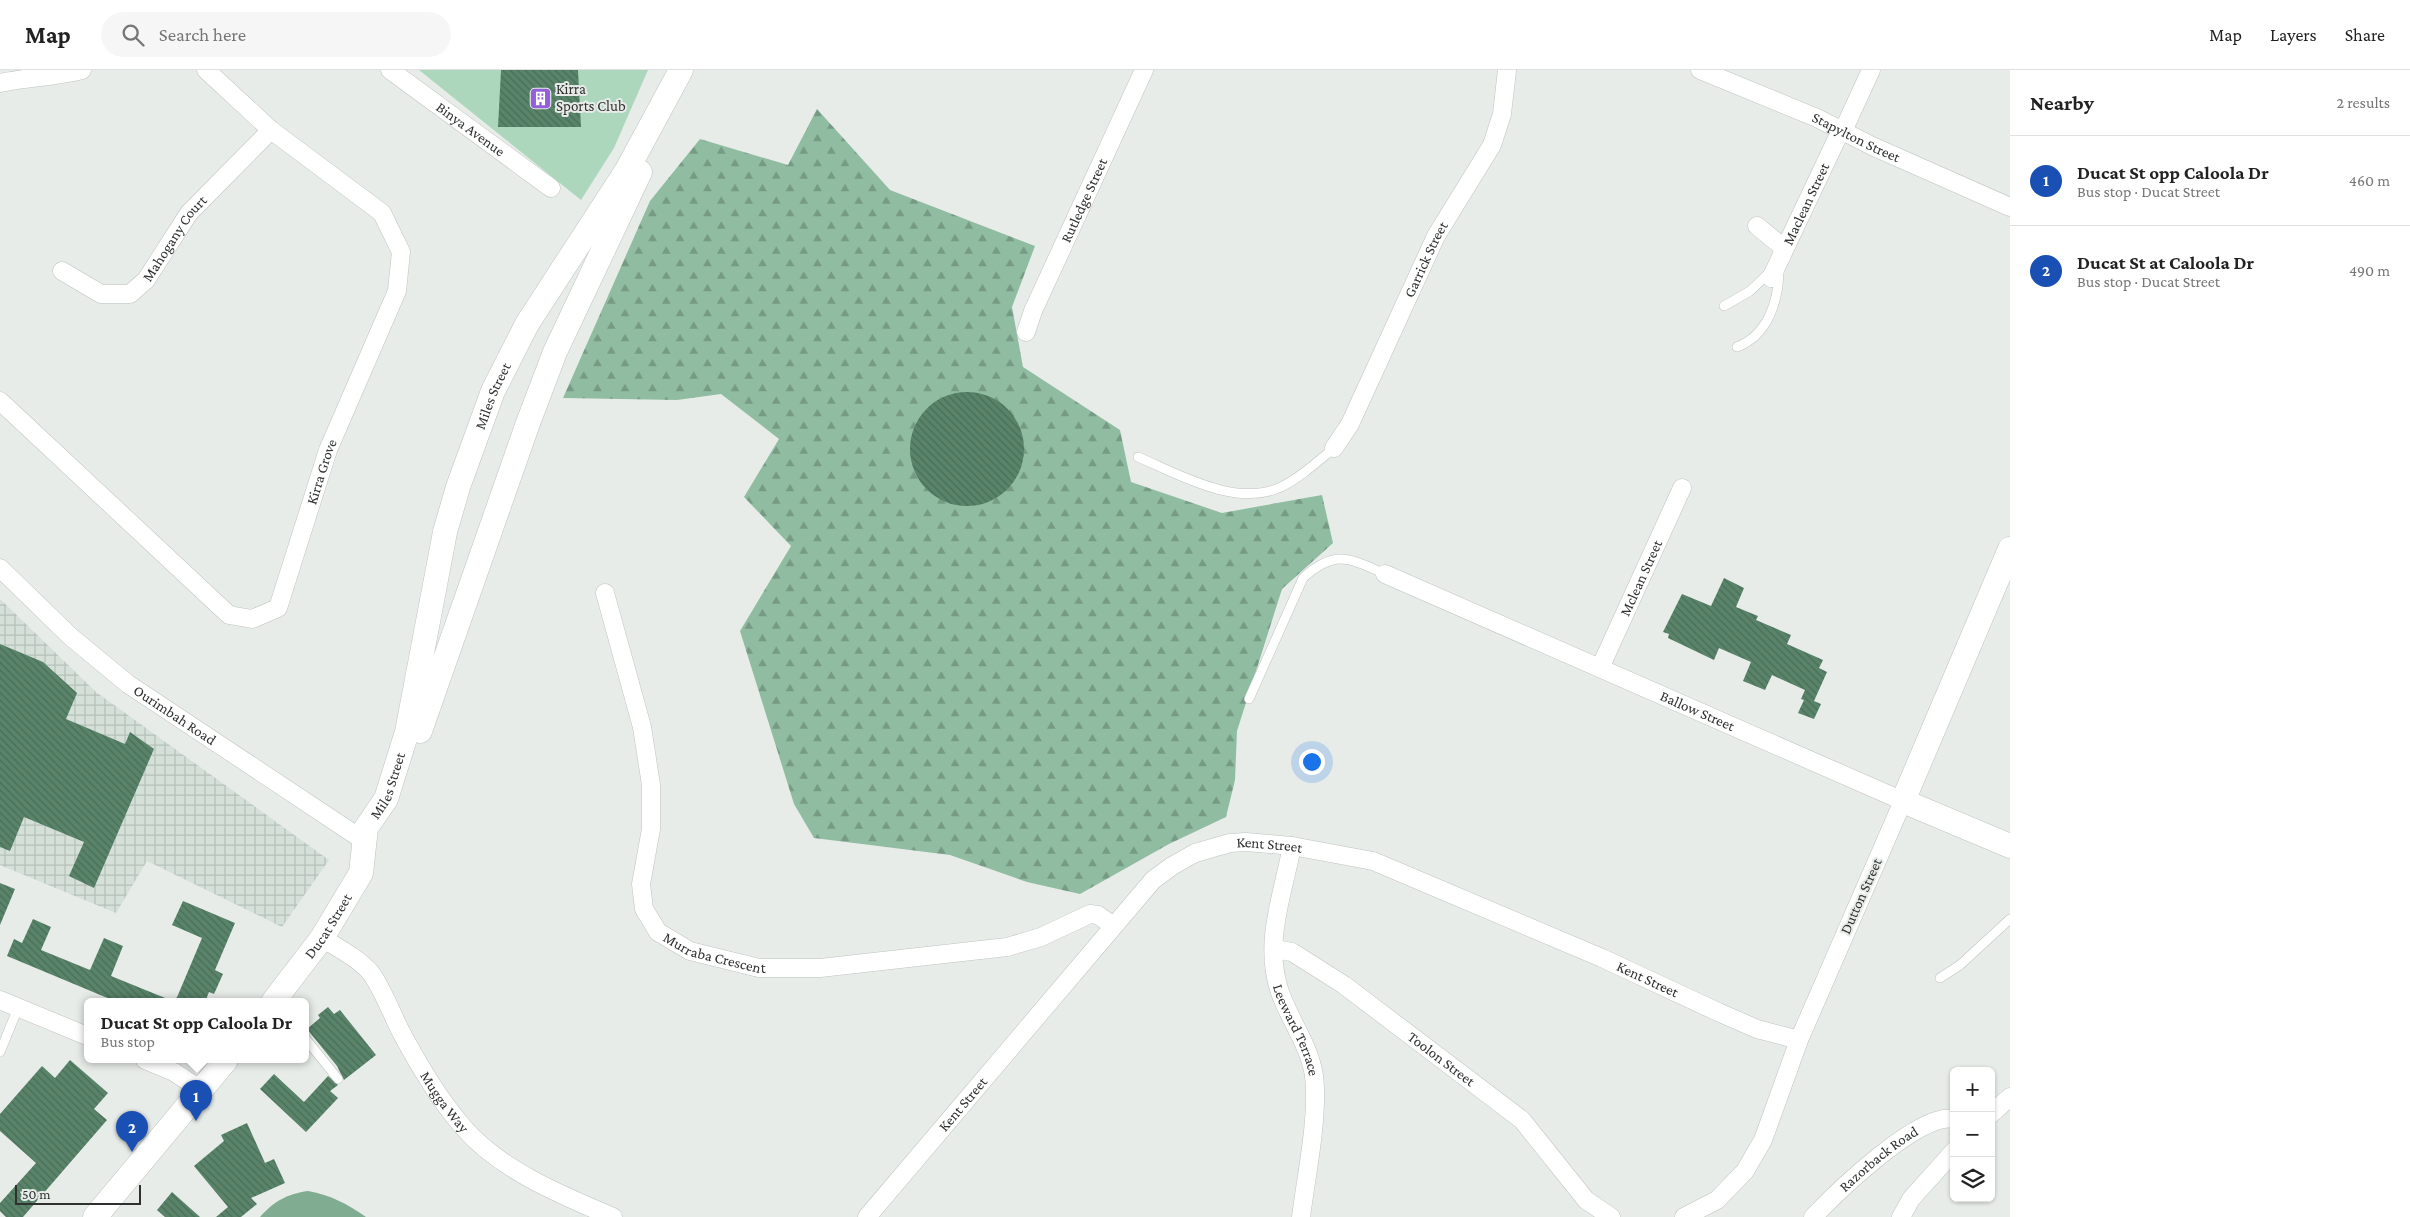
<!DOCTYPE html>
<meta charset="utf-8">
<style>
body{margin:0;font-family:"Crimson Pro",serif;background:#f6f6f6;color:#222}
.controls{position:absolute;right:15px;bottom:15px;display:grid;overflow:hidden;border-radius:8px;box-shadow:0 1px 4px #0004}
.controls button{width:45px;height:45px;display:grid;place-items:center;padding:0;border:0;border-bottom:1px solid #e0e0e0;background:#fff;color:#222;font:25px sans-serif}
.scale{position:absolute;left:15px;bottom:12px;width:126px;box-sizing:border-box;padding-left:5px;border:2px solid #2f3130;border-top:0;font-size:14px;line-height:18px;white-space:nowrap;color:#2f3130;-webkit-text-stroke:4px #e7ece9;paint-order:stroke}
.you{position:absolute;left:1311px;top:691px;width:18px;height:18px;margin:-12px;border:4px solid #fff;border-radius:50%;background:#1a73e8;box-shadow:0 0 0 8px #1a73e833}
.badge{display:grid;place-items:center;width:32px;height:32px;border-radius:50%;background:#2563eb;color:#fff;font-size:16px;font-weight:700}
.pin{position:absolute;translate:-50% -41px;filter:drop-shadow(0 1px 2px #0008)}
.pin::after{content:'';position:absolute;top:26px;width:18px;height:15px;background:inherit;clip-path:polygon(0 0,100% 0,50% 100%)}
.popup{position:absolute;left:84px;top:928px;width:225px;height:65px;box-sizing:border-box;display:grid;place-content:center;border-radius:8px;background:#fff;filter:drop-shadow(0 1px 4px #0005);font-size:16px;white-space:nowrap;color:#767676}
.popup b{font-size:19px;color:#222}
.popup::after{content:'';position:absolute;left:50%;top:100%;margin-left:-10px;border:10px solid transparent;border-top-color:#fff}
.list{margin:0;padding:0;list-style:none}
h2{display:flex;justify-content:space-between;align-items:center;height:65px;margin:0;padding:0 20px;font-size:21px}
h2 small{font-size:16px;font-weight:400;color:#767676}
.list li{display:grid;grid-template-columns:32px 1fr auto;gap:15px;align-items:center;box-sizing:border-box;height:90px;padding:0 20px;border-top:1px solid #e0e0e0}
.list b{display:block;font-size:19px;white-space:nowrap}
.list p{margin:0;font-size:16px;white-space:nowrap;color:#767676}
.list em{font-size:16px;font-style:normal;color:#767676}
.icon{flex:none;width:28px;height:28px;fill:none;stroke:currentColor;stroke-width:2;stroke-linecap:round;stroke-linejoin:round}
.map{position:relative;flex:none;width:2010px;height:1147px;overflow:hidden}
header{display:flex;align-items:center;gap:30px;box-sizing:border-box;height:70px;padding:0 25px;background:#fff;border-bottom:1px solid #e0e0e0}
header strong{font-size:24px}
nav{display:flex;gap:28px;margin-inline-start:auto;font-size:18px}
.search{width:350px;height:45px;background:#f6f6f6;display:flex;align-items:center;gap:12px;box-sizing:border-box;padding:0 18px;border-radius:28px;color:#767676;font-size:19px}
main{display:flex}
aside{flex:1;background:#fff}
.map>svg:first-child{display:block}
</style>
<header>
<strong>Map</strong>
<div class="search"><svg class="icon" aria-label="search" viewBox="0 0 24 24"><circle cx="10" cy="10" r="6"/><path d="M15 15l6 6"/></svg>Search here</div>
<nav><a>Map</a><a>Layers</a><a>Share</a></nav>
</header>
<main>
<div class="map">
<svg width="2010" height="1147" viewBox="0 0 2010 1147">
<defs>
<pattern id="industrial-grid" width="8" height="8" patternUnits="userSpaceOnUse" patternTransform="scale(1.25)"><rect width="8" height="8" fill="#d4e0d8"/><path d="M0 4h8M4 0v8" fill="none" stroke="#b6c1ba"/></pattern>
<pattern id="forest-firs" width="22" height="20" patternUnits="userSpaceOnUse" patternTransform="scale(1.25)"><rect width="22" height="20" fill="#90bda1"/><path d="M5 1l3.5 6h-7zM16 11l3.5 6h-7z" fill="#769a84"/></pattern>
<pattern id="building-back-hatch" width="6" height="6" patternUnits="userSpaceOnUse" patternTransform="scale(1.25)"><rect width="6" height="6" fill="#59846a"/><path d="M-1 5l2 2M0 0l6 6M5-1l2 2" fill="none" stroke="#4a6d58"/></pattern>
</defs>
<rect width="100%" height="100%" fill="#e7ece9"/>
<!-- industrial -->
<path fill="url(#industrial-grid)" d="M0 529 96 622 329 790 282 857 147 791 116 843 0 795Z"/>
<!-- forest -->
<path fill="url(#forest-firs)" d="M817 39 890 120 1035 176 1012 237 1023 297 1120 360 1131 412 1222 443 1322 425 1333 473 1282 519 1237 661 1235 710 1226 747 1169 774 1080 824 1027 812 950 785 814 768 794 734 740 561 791 476 744 427 779 369 721 324 677 330 563 328 650 131 700 69 788 95Z"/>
<!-- pitch -->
<path fill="#add7bd" d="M419 0H648L614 78 581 130Z"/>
<!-- water -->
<path fill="#80ac91" d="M308 1121C331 1125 347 1134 366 1147H260C274 1131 287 1124 308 1121Z"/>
<!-- building -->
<path fill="url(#building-back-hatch)" d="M501 0H578L581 57H498Z
M910 379a57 57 0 1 1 114 0a57 57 0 1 1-114 0Z
M1724 508 1744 518 1736 537 1758 546 1756 550 1791 565 1787 574 1823 590 1819 598 1827 602 1814 631 1821 634 1814 649 1798 643 1804 630 1801 629 1805 620 1772 605 1765 620 1743 611 1751 592 1719 578 1714 590 1668 568 1669 564 1663 562 1682 524 1711 536Z
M0 574 43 592 77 623 66 649 125 674 130 662 154 679 94 818 69 806 84 772 24 747 10 781 0 777Z
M0 813 15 819 0 855Z
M183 831 235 853 215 900 223 904 214 924 209 922 205 932H117L7 886 14 869 22 873 33 849 51 857 41 880 90 900 104 868 123 876 111 906 175 932 202 868 172 855Z
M328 937 334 944 340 940 376 985 344 1010 337 996 307 959 320 948 318 945Z
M70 990 108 1023 94 1039 107 1050 23 1147H6L0 1141V1133L36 1093 0 1061V1044L42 996 55 1008Z
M274 1004 304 1032 328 1006 338 1015 330 1021 338 1028 306 1062 260 1019Z
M247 1053 265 1093 274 1089 285 1113 251 1128 257 1134 241 1147H216L228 1137 194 1096 224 1071 221 1065Z
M172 1122 200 1147H165L157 1140Z"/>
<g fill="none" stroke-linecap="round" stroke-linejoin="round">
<defs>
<path id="lane" d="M1724 236 1750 221 1770 202
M1737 277C1768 265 1778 232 1779 202
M1138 387C1178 404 1236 438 1281 417 1301 407 1317 392 1334 378
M1249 629 1303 508C1335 479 1349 488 1385 504
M1940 908 1960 895 2010 849
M305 968 338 1009
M0 982 18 938"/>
<g id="street">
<path id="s1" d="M390 0 551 118"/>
<path id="s2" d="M1700 0 1817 48 1872 76 2010 137"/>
<path d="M0 13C28 7 55 7 82 0"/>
<path d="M1843 61 1871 0"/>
<path d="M1757 156 1784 178"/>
<path id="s3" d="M62 201 101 224H130L146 210 189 143 271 60"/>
<path id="s4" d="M1771 208 1841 60"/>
<path id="s5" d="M1026 262 1033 241 1144 0"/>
<path id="s6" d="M0 331 229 545 252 549 278 538 328 380 397 221 401 182 382 143 271 60 206 0"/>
<path id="s7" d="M1334 378 1350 354 1436 166 1492 75 1502 44 1507 0"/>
<path id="s8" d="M0 498 71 567 128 614 366 772"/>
<path id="s9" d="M1385 504 1903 731 1799 970 1763 1070 1745 1101 1717 1130 1684 1147"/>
<path id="s10" d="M605 523 642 657 651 715V759L641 814 644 839 658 862 690 881 759 898H820L1007 877 1041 867 1090 844 1098 845 1113 856"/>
<path id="s11" d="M1600 598 1682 418"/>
<path id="s12" d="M1292 776C1283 825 1262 875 1281 925 1291 952 1310 977 1314 1006 1319 1045 1306 1107 1301 1147"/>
<path id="s13" d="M322 868C338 878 358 888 371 903 383 920 391 942 400 960 418 994 439 1030 464 1058 500 1100 563 1126 613 1147"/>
<path id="s14" d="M1274 879 1292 882 1344 915 1522 1050 1586 1130 1611 1147"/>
<path d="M0 930 87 966"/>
<path d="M145 990 174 1002 201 1020"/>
<path d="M1991 1044 2010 1027"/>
<path id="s15" d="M867 1147 1153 810 1172 796 1195 783 1230 773 1246 772 1292 776 1373 791 1602 888 1718 942 1757 959 1799 970"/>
<path id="s16" d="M1813 1147C1836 1123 1920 1041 1954 1049"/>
<path d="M1901 1147 1911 1129 1954 1081"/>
</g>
<g id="secondary">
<path d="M2010 479 1903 731 2010 776"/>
<path d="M420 661 528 353 555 282 640 102"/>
<path id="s17" d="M273 932 322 868 361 803 366 758 386 729 407 662 445 462 458 417 493 321 527 254 627 100 681 0"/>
<path d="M95 1147 226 990"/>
</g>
</defs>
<!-- lane casing -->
<use href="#lane" stroke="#bec4c0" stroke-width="10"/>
<!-- street casing -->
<use href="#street" stroke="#bec4c0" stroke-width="19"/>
<!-- secondary casing -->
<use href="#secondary" stroke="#bec4c0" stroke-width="25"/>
<!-- lane -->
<use href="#lane" stroke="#fff" stroke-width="9"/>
<!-- street -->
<use href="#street" stroke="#fff" stroke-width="18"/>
<!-- secondary -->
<use href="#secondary" stroke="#fff" stroke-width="24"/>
</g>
<!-- icons -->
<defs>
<symbol id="building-square" viewBox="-11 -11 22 22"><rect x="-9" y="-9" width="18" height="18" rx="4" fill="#945fd8" stroke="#e7ece9"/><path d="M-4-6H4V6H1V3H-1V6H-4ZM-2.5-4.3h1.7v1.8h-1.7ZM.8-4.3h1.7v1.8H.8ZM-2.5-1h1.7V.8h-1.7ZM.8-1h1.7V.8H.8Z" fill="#fff"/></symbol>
</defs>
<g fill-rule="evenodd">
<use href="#building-square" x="528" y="16" width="25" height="25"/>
</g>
<g text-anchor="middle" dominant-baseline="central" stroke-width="4" stroke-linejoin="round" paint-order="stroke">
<!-- poi labels -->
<g font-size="15" fill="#2f3130" stroke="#e7ece9" text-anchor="start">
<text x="556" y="19">Kirra<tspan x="556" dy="17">Sports Club</tspan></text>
</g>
<!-- street labels -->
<g font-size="15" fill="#2f3130" stroke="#e7ece9">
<text stroke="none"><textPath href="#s1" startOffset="100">Binya Avenue</textPath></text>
<text stroke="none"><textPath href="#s2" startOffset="170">Stapylton Street</textPath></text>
<text stroke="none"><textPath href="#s5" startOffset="144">Rutledge Street</textPath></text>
<text stroke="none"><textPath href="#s4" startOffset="82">Maclean Street</textPath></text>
<text stroke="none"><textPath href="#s3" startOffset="146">Mahogany Court</textPath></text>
<text stroke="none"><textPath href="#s7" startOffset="210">Garrick Street</textPath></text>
<text stroke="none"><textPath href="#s17" startOffset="655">Miles Street</textPath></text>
<text stroke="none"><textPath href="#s6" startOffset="508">Kirra Grove</textPath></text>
<text stroke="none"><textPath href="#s11" startOffset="99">Mclean Street</textPath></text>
<text stroke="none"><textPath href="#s9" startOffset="341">Ballow Street</textPath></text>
<text stroke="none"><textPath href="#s8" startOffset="229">Ourimbah Road</textPath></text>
<text stroke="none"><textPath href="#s17" startOffset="250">Miles Street</textPath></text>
<text stroke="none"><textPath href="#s15" startOffset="568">Kent Street</textPath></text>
<text transform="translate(1861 826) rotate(-66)">Dutton Street</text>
<text stroke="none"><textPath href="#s17" startOffset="94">Ducat Street</textPath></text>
<text stroke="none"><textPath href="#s10" startOffset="411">Murraba Crescent</textPath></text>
<text stroke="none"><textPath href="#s15" startOffset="972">Kent Street</textPath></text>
<text stroke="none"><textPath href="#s12" startOffset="190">Leeward Terrace</textPath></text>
<text stroke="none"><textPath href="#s14" startOffset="202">Toolon Street</textPath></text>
<text stroke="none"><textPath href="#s13" startOffset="209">Mugga Way</textPath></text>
<text stroke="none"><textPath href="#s15" startOffset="148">Kent Street</textPath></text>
<text stroke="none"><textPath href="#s16" startOffset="88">Razorback Road</textPath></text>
</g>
</g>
</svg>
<div class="controls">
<button>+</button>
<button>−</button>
<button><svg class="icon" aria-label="layers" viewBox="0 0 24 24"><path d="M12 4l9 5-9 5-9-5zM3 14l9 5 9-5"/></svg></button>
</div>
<div class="scale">50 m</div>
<div class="you"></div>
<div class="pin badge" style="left:196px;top:1051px;background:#1a4fb4">1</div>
<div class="popup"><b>Ducat St opp Caloola Dr</b>Bus stop</div>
<div class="pin badge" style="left:132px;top:1082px;background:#1a4fb4">2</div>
</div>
<aside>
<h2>Nearby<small>2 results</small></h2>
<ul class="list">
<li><span class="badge" style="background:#1a4fb4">1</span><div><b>Ducat St opp Caloola Dr</b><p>Bus stop · Ducat Street</p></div><em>460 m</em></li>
<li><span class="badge" style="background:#1a4fb4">2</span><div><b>Ducat St at Caloola Dr</b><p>Bus stop · Ducat Street</p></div><em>490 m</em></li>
</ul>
</aside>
</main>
